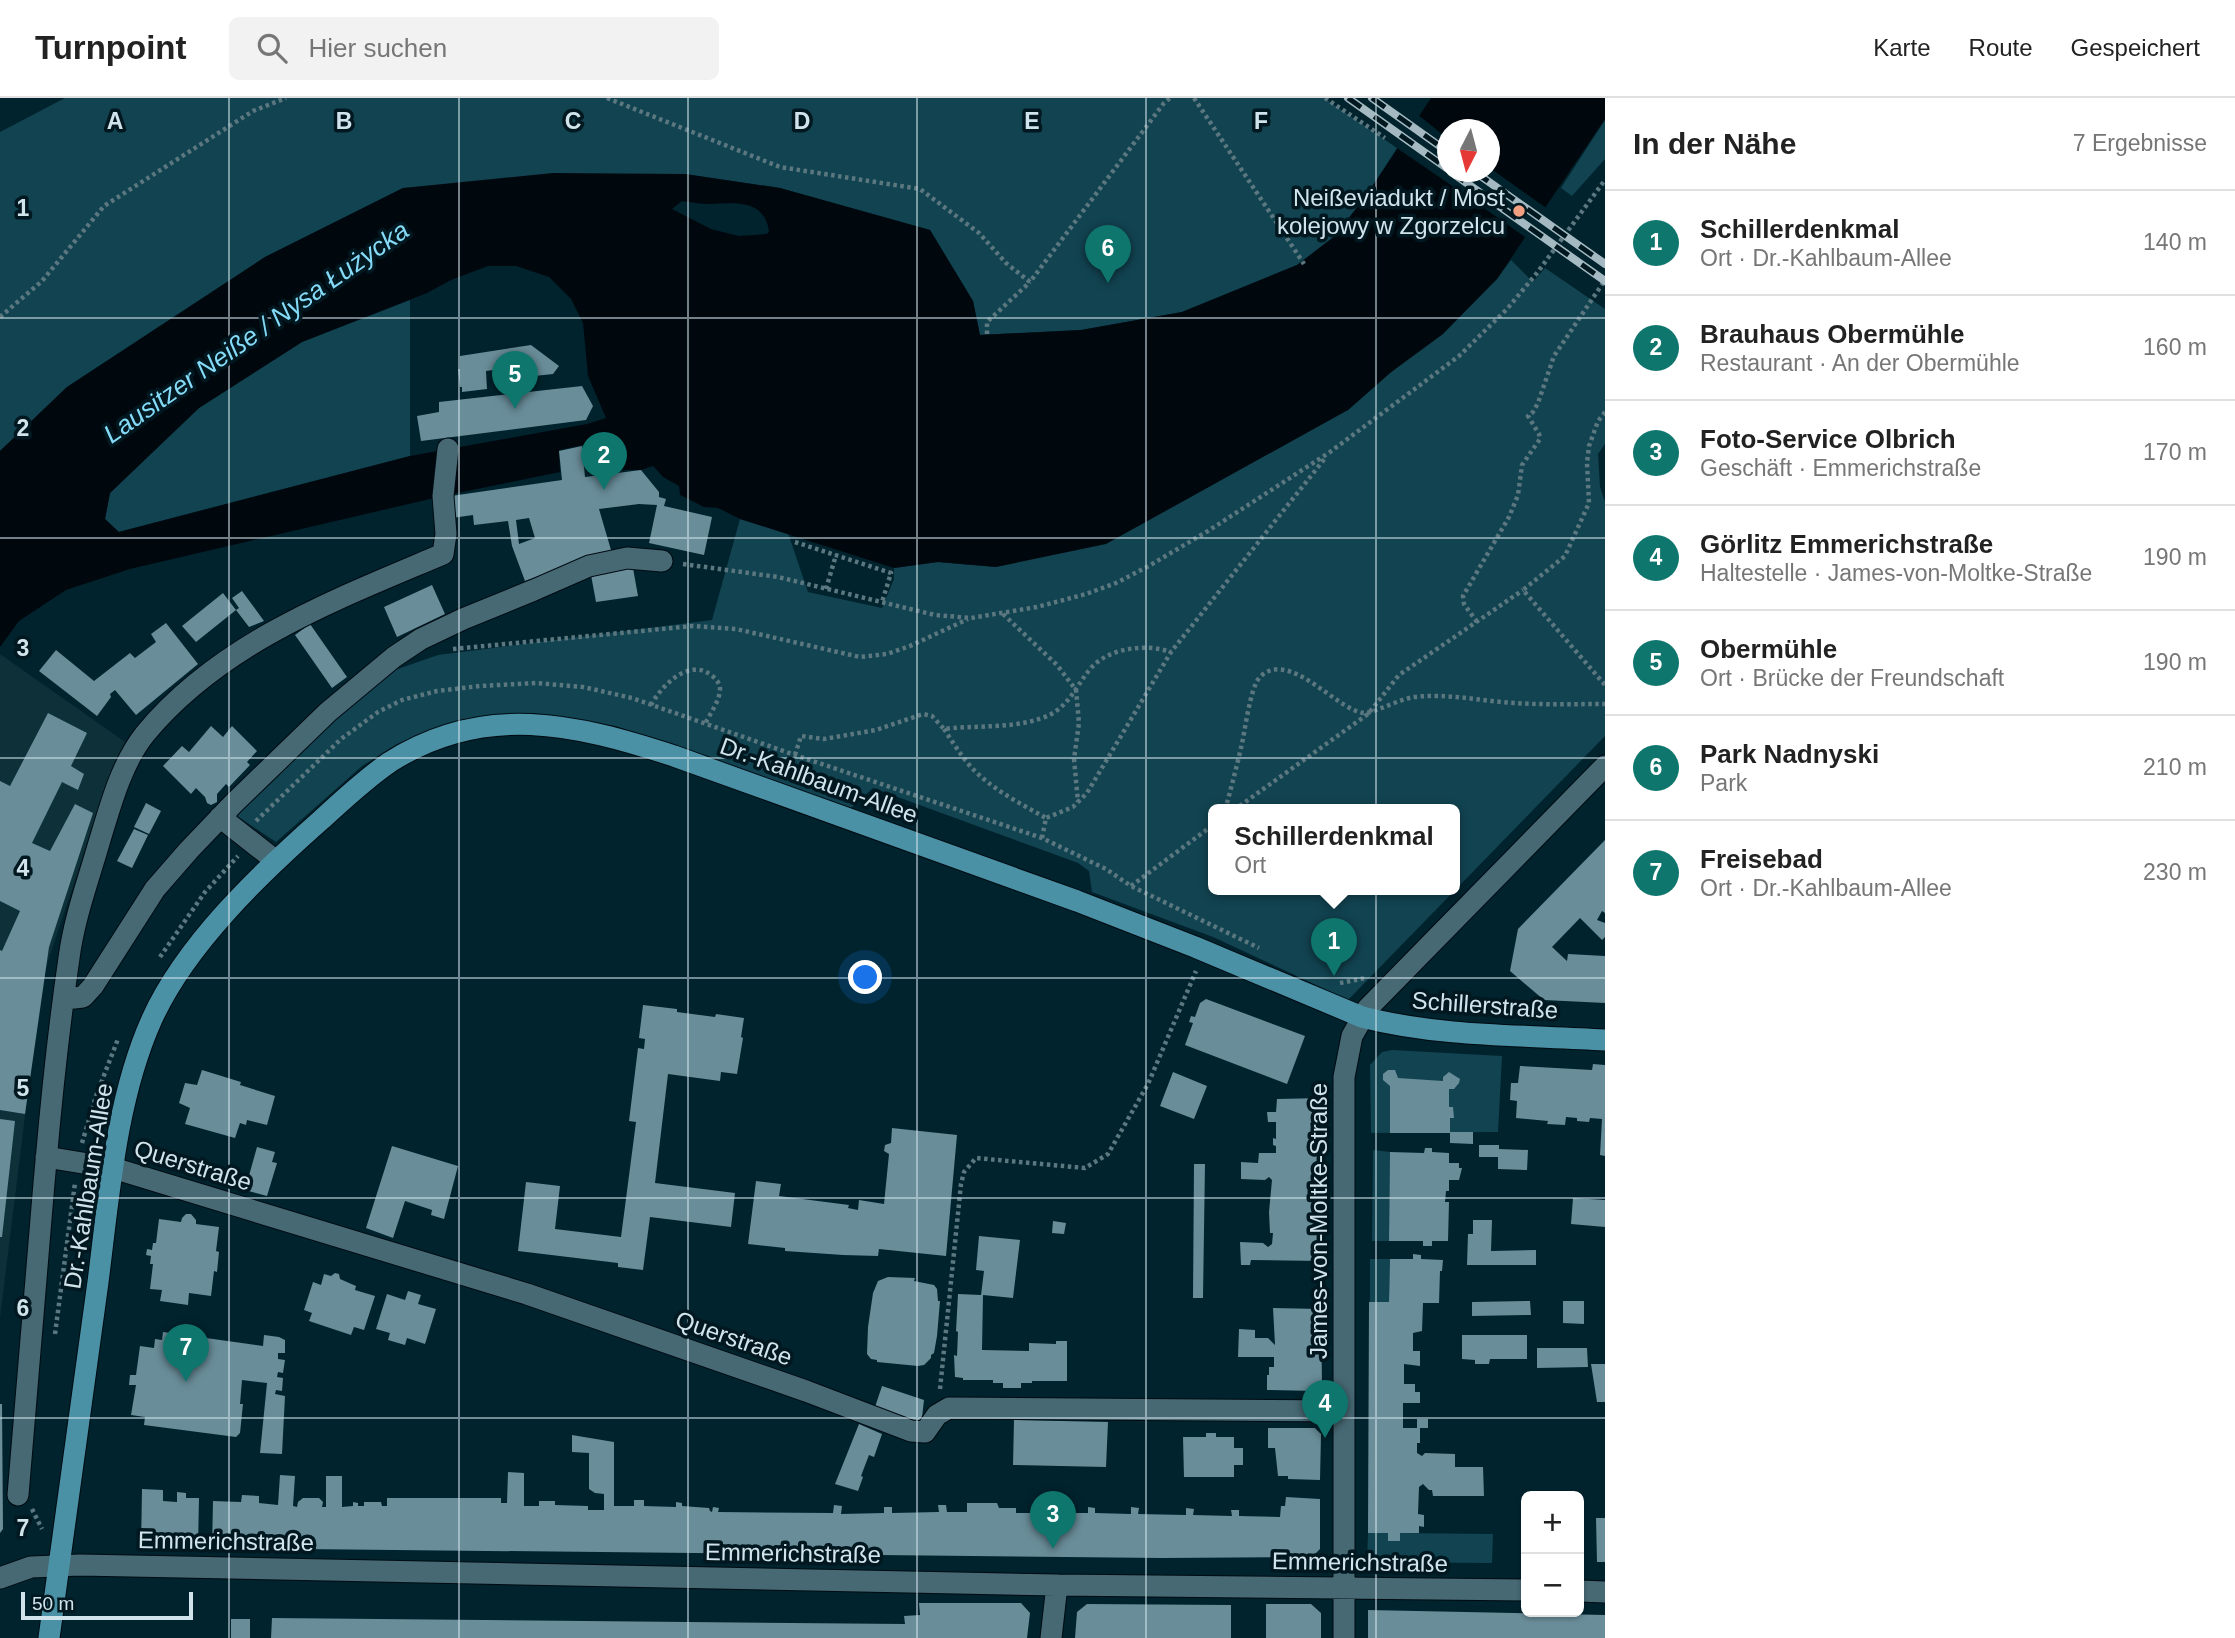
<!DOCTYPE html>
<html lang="de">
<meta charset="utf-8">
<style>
body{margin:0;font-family:Helvetica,sans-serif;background:#f2f2f2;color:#222}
.controls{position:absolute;right:21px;bottom:21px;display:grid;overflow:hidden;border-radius:10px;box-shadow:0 2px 5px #0004}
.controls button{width:63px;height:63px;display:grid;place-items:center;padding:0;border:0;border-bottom:2px solid #e0e0e0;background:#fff;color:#222;font:35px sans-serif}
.compass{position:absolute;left:1437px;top:21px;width:63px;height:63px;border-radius:50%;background:#fff;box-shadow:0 2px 5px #0004;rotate:186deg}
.scale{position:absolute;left:21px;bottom:18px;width:172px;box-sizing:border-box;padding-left:7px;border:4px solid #d2e4eb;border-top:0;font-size:19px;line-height:24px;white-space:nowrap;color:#d2e4eb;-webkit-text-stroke:5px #011820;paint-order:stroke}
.you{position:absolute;left:866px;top:880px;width:24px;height:24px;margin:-18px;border:5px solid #fff;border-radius:50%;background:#1a73e8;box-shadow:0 0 0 10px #1a73e833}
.badge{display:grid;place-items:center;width:46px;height:46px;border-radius:50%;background:#0f766e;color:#fff;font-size:23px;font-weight:700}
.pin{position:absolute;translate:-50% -58px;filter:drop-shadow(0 2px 4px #0008)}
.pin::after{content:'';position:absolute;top:37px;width:24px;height:21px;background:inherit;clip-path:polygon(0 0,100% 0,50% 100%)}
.popup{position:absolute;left:1208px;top:706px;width:252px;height:91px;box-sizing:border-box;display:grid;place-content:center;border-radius:10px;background:#fff;filter:drop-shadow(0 2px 5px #0005);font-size:23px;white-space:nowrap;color:#767676}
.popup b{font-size:26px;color:#222}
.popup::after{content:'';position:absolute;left:50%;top:100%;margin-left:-14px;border:14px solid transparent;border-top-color:#fff}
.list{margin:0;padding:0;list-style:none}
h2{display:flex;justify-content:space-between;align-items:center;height:91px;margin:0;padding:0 28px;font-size:30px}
h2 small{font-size:23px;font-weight:400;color:#767676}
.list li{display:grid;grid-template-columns:46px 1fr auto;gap:21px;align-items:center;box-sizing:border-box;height:105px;padding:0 28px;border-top:2px solid #e0e0e0}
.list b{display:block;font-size:26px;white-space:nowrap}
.list p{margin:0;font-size:23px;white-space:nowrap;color:#767676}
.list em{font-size:23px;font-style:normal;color:#767676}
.icon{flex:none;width:38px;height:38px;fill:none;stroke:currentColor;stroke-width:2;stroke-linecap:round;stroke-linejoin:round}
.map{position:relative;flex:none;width:1605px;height:1540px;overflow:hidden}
header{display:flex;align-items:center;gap:42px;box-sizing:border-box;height:98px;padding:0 35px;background:#fff;border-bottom:2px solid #e0e0e0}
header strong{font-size:33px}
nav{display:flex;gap:38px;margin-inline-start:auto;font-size:24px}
.search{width:490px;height:63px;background:#f2f2f2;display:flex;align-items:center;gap:18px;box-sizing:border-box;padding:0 24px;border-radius:10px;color:#767676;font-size:26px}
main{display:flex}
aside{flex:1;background:#fff}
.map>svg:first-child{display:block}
</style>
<header>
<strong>Turnpoint</strong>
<div class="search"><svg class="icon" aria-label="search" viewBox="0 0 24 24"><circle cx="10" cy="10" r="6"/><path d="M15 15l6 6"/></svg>Hier suchen</div>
<nav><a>Karte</a><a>Route</a><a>Gespeichert</a></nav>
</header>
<main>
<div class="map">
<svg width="1605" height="1540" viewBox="0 0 1605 1540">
<rect width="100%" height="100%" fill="#00232d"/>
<!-- built -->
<path fill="#0d3039" d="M0 556 125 644 103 698 42 881 0 1220Z"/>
<!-- green -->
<path fill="#124351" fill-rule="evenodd" d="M65 0H1324L1397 50 1368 95 1335 138 1297 167 1182 214 1081 232 980 237 973 203 930 132 780 90 685 76 403 90 265 159 67 289 0 353V34Z
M1605 22V61L1572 98 1561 90Z
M1511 162 1533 184 1545 170 1605 211V346L1598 356 1600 389 1605 404V638L1348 902 1213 839 1092 794 1089 773 1078 765 873 690 851 710 616 628 533 615 487 619 448 627 397 646 362 668 276 744 231 714 364 592 395 572 438 557 712 522 740 421 788 435 808 494 882 510 894 481V470L938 464 996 469 1348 312 1497 181ZM1213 712H1455V792H1213Z
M410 202V358L118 434 105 421 110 395 199 310 302 244Z
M1392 952 1502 958 1498 1034 1371 1035 1370 967 1382 954Z
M1373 1052 1390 1054 1389 1143H1372Z
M1370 1161H1390L1389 1204H1370Z
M1368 1435H1388V1443H1400V1435L1493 1436 1492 1465 1367 1464Z"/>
<!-- water -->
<path fill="#00080e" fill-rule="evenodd" d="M1431 0H1605V21L1497 181 1443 236 1390 275 1348 312 1106 446 996 469 938 464 894 470 740 421 718 410 704 409 680 397 679 388 663 379 653 368 641 372H592L588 346 559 352 560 374 443 398 130 471 66 492 19 523 0 549V353L67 289 265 159 403 90 553 75 685 76 780 90 930 132 973 203 980 237 1081 232 1182 214 1297 167 1335 138 1368 95ZM1448 32H1490V59L1492 62 1493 69 1467 102 1459 98 1457 92 1470 74H1448ZM682 103C691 104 700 106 710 106 735 105 764 101 769 133L767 136 739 138 711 131 672 111ZM488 168H516L549 179 571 201 583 225 588 278 606 320 587 326 410 358 119 434 105 421 110 395 199 310 302 244 427 195 451 182Z"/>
<!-- pier -->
<path fill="#00232d" d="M1417 16 1447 40 1448 74H1474L1461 94 1394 48Z
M1490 70 1549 112 1529 142 1467 98 1486 74H1490Z"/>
<!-- building -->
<path fill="#698d99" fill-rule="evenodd" d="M531 247 559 268 553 276 525 279 522 268 486 273 487 291 462 294V289H460L458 271H460V258Z
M582 288 593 308 586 322 421 343 417 318 439 314V304Z
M582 348 585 379 641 372 659 394V399L666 401 664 408 712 419 704 457 649 445 657 407 639 406 599 411 611 452 525 483 512 448 508 423 474 427 473 417 452 420 451 398 562 382 559 353ZM529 420 535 440 519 446 516 422Z
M633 470 638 498 596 504 591 477Z
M432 487 445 516 397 539 384 509Z
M242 493 264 523 249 529 236 512 239 510 232 500Z
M223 495 236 512 196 544 182 528Z
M166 525 198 566 136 617 115 592 110 596 111 599 97 618 39 573 56 552 94 583 130 555 135 560 156 544 151 536Z
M310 526 347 579 332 590 295 537Z
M48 615 87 635 71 668 84 676 78 692 62 684 32 745 50 753 75 706 93 715 49 849 25 1016 0 1012V852L2 853 20 813 0 803V683L10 688Z
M211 628 223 639 232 628 257 653 247 664 250 667 229 689 226 686 217 696V704L211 707 207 705 205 699 196 690 191 696 163 668 182 648 189 654Z
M146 705 161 713 149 736 134 729Z
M134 731 148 737 132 770 117 763Z
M1605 742V815L1602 813 1597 822 1605 825V839L1602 842 1580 820 1552 849 1567 863 1568 856 1605 858V905L1544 902 1510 873 1518 831Z
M1206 901 1305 938 1287 986 1185 947 1193 925 1189 924 1191 918 1195 919 1200 905Z
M643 907 677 911V914L715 919 716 916 744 920 741 939 743 940 737 976 721 974 720 983 668 976 655 1085 735 1095 731 1129 650 1119 643 1172 618 1169V1165L518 1153 526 1084 560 1088 555 1131 621 1139 636 1024 629 1023 638 950 644 951 645 941 639 940Z
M1593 966 1605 967V1058L1600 1057 1602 1021 1590 1020 1589 1024 1577 1023V1020L1566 1019 1565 1027 1547 1026 1548 1023 1516 1020 1517 1003 1510 1002 1511 985H1518L1520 968 1592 972Z
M202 972 241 984 240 987 275 998 267 1027 247 1022 246 1027 240 1025 235 1040 185 1026 190 1010 179 1005 185 985 197 987Z
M1388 972H1395L1398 980 1443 983V979L1449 974 1460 981 1459 985 1454 991H1449V1009H1453L1454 1020H1450V1035H1390V988L1383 982V976Z
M1173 974 1207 988 1194 1021 1160 1008Z
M1322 1000 1321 1163 1251 1162 1250 1167H1241L1240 1144 1263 1145 1268 1149 1272 1146 1273 1135H1270L1269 1114 1272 1082 1269 1079 1265 1082 1241 1081V1064L1258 1065 1259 1055H1276V1048L1273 1047V1040L1276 1041V1024H1268L1267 1014H1276L1277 1001Z
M0 1021 15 1023 2 1139H0Z
M892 1030 957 1037 946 1158 879 1151 878 1158 843 1157 785 1153V1150L748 1146 756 1083 781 1086 779 1098 849 1107 848 1110 858 1112 859 1102 884 1106 889 1056 884 1053 885 1047 891 1045Z
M1450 1034H1473V1046L1450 1045Z
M1479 1047H1499V1051L1528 1052 1527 1072 1498 1071V1059H1479Z
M392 1048 458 1068 444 1121 431 1117 432 1112 405 1103 393 1140 366 1130Z
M257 1049 275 1054 272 1064 277 1065 267 1098 245 1092Z
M1425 1050H1432V1054L1449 1055V1065H1459V1070H1462L1459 1082H1449V1093H1446L1445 1104H1449L1448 1143H1432V1148H1423V1143H1389L1390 1054 1424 1055Z
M1194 1066H1205L1203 1200H1193Z
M1573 1100 1605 1102V1129L1571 1126Z
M186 1116H191L196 1122V1126L219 1129 216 1153 219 1154 217 1174 214 1173 211 1198 189 1195 188 1207 160 1203 162 1192 150 1191 153 1166H150L151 1158 146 1157 147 1151 152 1152 153 1145H156L159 1121 181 1124 182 1120Z
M1473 1122H1492L1491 1153 1536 1152V1167H1467L1468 1136H1473Z
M1053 1123 1066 1125 1064 1136 1052 1135Z
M979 1138 1020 1142 1013 1200 983 1197 982 1252 1029 1253V1245L1056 1246V1243H1067V1283H1032V1285H1021V1290H1003V1285H993V1282H963V1280L955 1279 954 1257 957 1258 958 1234 956 1233 958 1196 981 1197 984 1173 976 1172Z
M1413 1156 1421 1157V1161L1443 1162 1442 1173H1440L1439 1205H1423L1422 1233 1413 1235V1253H1420V1268L1404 1266V1286H1415V1294H1420V1305H1403V1330H1417V1321H1428V1330H1420V1345H1417V1355L1422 1358 1425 1355 1455 1356V1369H1483L1484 1398H1433L1432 1392H1429L1423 1386 1419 1389 1418 1416 1424 1417V1429L1419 1428V1435H1400V1443H1388V1435H1368L1369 1204H1389L1390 1161H1413Z
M335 1175 339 1176 340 1181 356 1188 355 1192 375 1198 364 1232 354 1229 351 1237 309 1223 312 1215 304 1212 313 1184 321 1187 324 1176 331 1178Z
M888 1179 915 1180 914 1183 934 1187 937 1191 938 1203H940L937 1238 934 1255 931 1257V1260L924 1267 918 1268 877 1264V1262L871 1261 867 1256 868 1229 873 1195 878 1183Z
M408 1193 421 1197 418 1206 436 1211 425 1246 407 1240 405 1247 388 1242 390 1235 376 1231 387 1196 405 1202Z
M1530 1203 1531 1217 1472 1218V1204Z
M1563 1203H1584V1226L1563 1225Z
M1273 1210 1321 1211 1322 1287 1315 1293 1267 1292V1277H1269V1269H1274V1259H1238L1239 1231 1255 1232V1240H1268L1275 1247Z
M163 1234 263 1248 264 1237 279 1239 285 1242V1255H278V1261L285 1262 283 1275 278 1274 277 1279 283 1280 282 1293 276 1292 275 1296 285 1298 282 1356 260 1355 267 1285 242 1282 240 1306H243L240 1335 236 1339 144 1327 145 1319 131 1317 136 1287H129L130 1277H136L140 1248 154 1250 155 1241 162 1242Z
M1462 1237H1527V1261H1490L1489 1266H1475V1262L1462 1261Z
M1537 1250H1587L1588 1269 1537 1270Z
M1591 1266H1605V1304H1597Z
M882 1288 924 1302 921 1328 874 1312Z
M0 1306H2L3 1431 0 1435Z
M1014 1322 1108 1324 1106 1369 1013 1367Z
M859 1326 882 1336 874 1359 869 1357 861 1378 863 1379 858 1393 835 1386Z
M1268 1330H1315L1321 1336 1320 1382 1288 1381V1378H1278L1275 1350H1268Z
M1206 1335H1216V1339H1234V1350H1243V1367H1234V1379H1184L1183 1339H1206Z
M572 1337 614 1344V1408H634V1402H644V1408L676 1409V1404L682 1405V1408L709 1410 710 1413 712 1414 713 1409 719 1410 718 1414 833 1415 834 1407 842 1408 841 1416 884 1415V1409H892V1415L939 1414 938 1407H946L947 1414H967V1405H997L999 1410H1016V1415H1034V1409H1041V1415H1064V1406H1074L1073 1415H1088V1409L1095 1410V1415L1131 1416V1409L1139 1410 1138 1416 1186 1417V1410L1194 1411 1193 1417 1232 1418 1231 1412H1239V1418L1280 1419 1281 1408H1285L1286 1399 1320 1401V1451L1312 1459 1162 1460 212 1450 213 1403 241 1404 242 1397 259 1398V1405L278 1407 280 1377 295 1378 293 1408 297 1409 298 1404 303 1400H319L323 1404 322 1409H326V1378H342V1409L353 1408V1404L358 1405V1408H364V1404H381L382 1408H387V1400H501V1405H507L508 1374 524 1375V1408H539V1403H555V1407L588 1408V1412H604V1396L595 1395 589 1391V1355L572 1354Z
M142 1391 163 1392V1403L177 1404V1394L186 1395V1400H199L198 1450 141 1449Z
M1596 1420H1605V1464H1597Z
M919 1505H1021L1030 1515 1027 1540H271L272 1520 905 1526 904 1518 920 1517Z
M1087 1506 1231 1507V1540H1075L1077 1514Z
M1266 1506H1311L1321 1515V1540H1266Z
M1368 1512 1605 1517V1540H1368Z
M231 1521H250V1540H231Z"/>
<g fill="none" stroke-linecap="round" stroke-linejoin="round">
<defs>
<path id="minor" d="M220 719 276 763
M65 901 83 899 93 888 155 791 189 752 233 706 328 614 394 559 421 541 463 521 534 492 589 468 627 460 662 463
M46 1059 113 1070 527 1196 806 1293 911 1333 925 1334 937 1317 949 1310 1344 1313
M18 1397C27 1285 36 1174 46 1063 52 995 59 928 69 860 74 821 88 783 99 745 110 709 121 666 145 636 221 544 337 501 443 456L446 436 443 398 448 351
M0 1480 31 1469 80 1467 1057 1487 1526 1492
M1579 1493 1605 1494
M1051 1540 1057 1487
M1344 1540V979L1352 938 1368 910 1605 668"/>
<path id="major" d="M49 1540C65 1421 82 1303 98 1184 109 1098 116 1001 152 921 186 846 260 776 321 722 343 702 365 681 390 664 484 604 576 626 674 658L1077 803 1195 849 1362 919C1440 939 1524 937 1605 942"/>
</defs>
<!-- minor casing -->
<use href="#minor" stroke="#000b12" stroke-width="23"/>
<!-- major casing -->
<use href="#major" stroke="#000b12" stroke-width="23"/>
<!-- path -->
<path stroke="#5b777f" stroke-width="4.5" stroke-dasharray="3.5 3.5" stroke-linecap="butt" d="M607 0 780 69 920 91 979 135 1006 165 1030 184 1164 5 1170 0
M1194 0 1304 166
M1325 0 1385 40
M0 219 42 183 104 108 253 13 286 0
M987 236V224L1030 184
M1605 314 1598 323 1589 348 1587 365 1589 405 1565 458 1523 492 1605 587
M795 444 891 475 882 504
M683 466 778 479 935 517 971 520 1037 509 1086 496 1116 485 1147 469 1208 433 1330 354 1459 258 1507 211 1537 175 1605 82
M826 491 836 457
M1003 516 1057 567 1076 592 1079 625 1074 661 1078 704
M1477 524 1464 506 1463 498 1509 419 1518 397 1522 367 1540 341 1539 336 1528 318 1533 314 1538 305 1554 258 1605 182
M453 551 693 528 736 531 860 559 887 556 910 548 968 521
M651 607C662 587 689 560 711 577 716 581 720 585 720 591 720 602 710 616 705 626
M944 631C954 646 964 663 977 675 997 694 1023 707 1046 720
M795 657 801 638 824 641 876 632 923 616 932 618 944 631C976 627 1011 631 1042 620 1067 612 1075 590 1090 571 1108 550 1145 545 1171 554
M1225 712C1231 691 1236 671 1241 650 1245 634 1250 589 1260 579 1289 550 1336 612 1364 615 1372 616 1399 601 1414 599 1447 595 1481 603 1514 605 1544 607 1575 606 1605 606
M1234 712 1368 616 1399 577 1523 492
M256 723 341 641 378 614 402 602 437 593 480 588 536 585 583 589 632 600 795 657 1042 740 1106 771 1131 788 1259 850
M1042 740 1046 720 1073 709 1087 695 1171 554 1326 359
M1131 788 1213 727
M160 859 205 794 238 758
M1340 885 1366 880
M82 1045 96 998 118 941
M55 1236 75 1085
M940 1291 961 1086 964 1074 976 1060 1085 1070 1108 1056 1148 986 1196 873
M32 1411 42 1431"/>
<!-- minor -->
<use href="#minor" stroke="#476974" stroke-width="21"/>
<!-- major -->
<use href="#major" stroke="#4b91a6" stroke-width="21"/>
<defs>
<path id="rail" d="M1348 0 1448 71
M1372 0 1448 54
M1451 74 1605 183
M1475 74 1605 166"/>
</defs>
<!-- rail casing -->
<use href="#rail" stroke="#a4b9c1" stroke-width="8"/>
<!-- rail -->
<use href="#rail" stroke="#011820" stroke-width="5" stroke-dasharray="16" stroke-linecap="butt"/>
</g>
<!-- grid -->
<path fill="none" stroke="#d2e4eb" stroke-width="2" stroke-opacity="0.55" d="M229 0V1540M459 0V1540M688 0V1540M917 0V1540M1146 0V1540M1376 0V1540M0 220H1605M0 440H1605M0 660H1605M0 880H1605M0 1100H1605M0 1320H1605"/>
<!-- markers -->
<circle fill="#f2a081" stroke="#011820" stroke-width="2.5" cx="1519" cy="113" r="7"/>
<g text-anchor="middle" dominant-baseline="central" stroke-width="7" stroke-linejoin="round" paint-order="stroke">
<!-- poi labels -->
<g font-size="24" fill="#d2e4eb" stroke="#011820" text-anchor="end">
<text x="1505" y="99">Neißeviadukt / Most<tspan x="1505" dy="28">kolejowy w Zgorzelcu</tspan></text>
</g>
<!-- street labels -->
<g font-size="24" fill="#d2e4eb" stroke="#011820">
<text transform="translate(819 682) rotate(20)">Dr.-Kahlbaum-Allee</text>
<text transform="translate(1485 907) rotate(4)">Schillerstraße</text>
<text transform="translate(193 1067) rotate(17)">Querstraße</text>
<text transform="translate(88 1088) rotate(-81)">Dr.-Kahlbaum-Allee</text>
<text transform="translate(1318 1123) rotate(-90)">James-von-Moltke-Straße</text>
<text transform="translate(734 1240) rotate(19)">Querstraße</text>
<text transform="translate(226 1443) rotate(1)">Emmerichstraße</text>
<text transform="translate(793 1455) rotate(1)">Emmerichstraße</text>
<text transform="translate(1360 1464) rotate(1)">Emmerichstraße</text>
</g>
<!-- water labels -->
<g font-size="26" font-style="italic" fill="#85dbf7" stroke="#011820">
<text transform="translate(256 234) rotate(-35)">Lausitzer Neiße / Nysa Łużycka</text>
</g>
</g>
<g font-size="23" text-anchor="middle" font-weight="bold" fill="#d2e4eb" stroke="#011820" stroke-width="7" stroke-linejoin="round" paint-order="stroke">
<text x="115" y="31">A</text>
<text x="344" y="31">B</text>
<text x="573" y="31">C</text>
<text x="802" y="31">D</text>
<text x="1032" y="31">E</text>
<text x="1261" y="31">F</text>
<text x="23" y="118">1</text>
<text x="23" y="338">2</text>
<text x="23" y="558">3</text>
<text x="23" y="778">4</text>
<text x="23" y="998">5</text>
<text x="23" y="1218">6</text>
<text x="23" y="1438">7</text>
</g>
</svg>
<div class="controls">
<button>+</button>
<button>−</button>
</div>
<svg class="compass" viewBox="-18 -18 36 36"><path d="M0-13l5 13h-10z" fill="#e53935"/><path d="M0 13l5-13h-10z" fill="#767676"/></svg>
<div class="scale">50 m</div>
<div class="you"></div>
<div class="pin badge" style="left:1334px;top:878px">1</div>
<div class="popup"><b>Schillerdenkmal</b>Ort</div>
<div class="pin badge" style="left:604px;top:392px">2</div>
<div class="pin badge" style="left:1053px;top:1451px">3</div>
<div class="pin badge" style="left:1325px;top:1340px">4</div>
<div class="pin badge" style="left:515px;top:311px">5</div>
<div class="pin badge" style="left:1108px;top:185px">6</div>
<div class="pin badge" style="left:186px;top:1284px">7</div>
</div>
<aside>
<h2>In der Nähe<small>7 Ergebnisse</small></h2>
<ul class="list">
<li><span class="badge">1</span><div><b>Schillerdenkmal</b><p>Ort · Dr.-Kahlbaum-Allee</p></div><em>140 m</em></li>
<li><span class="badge">2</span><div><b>Brauhaus Obermühle</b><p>Restaurant · An der Obermühle</p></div><em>160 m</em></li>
<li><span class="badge">3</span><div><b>Foto-Service Olbrich</b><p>Geschäft · Emmerichstraße</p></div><em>170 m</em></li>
<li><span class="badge">4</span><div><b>Görlitz Emmerichstraße</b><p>Haltestelle · James-von-Moltke-Straße</p></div><em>190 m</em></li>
<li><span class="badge">5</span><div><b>Obermühle</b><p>Ort · Brücke der Freundschaft</p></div><em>190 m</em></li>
<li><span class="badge">6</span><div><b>Park Nadnyski</b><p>Park</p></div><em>210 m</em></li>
<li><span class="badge">7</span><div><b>Freisebad</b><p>Ort · Dr.-Kahlbaum-Allee</p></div><em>230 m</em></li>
</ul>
</aside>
</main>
